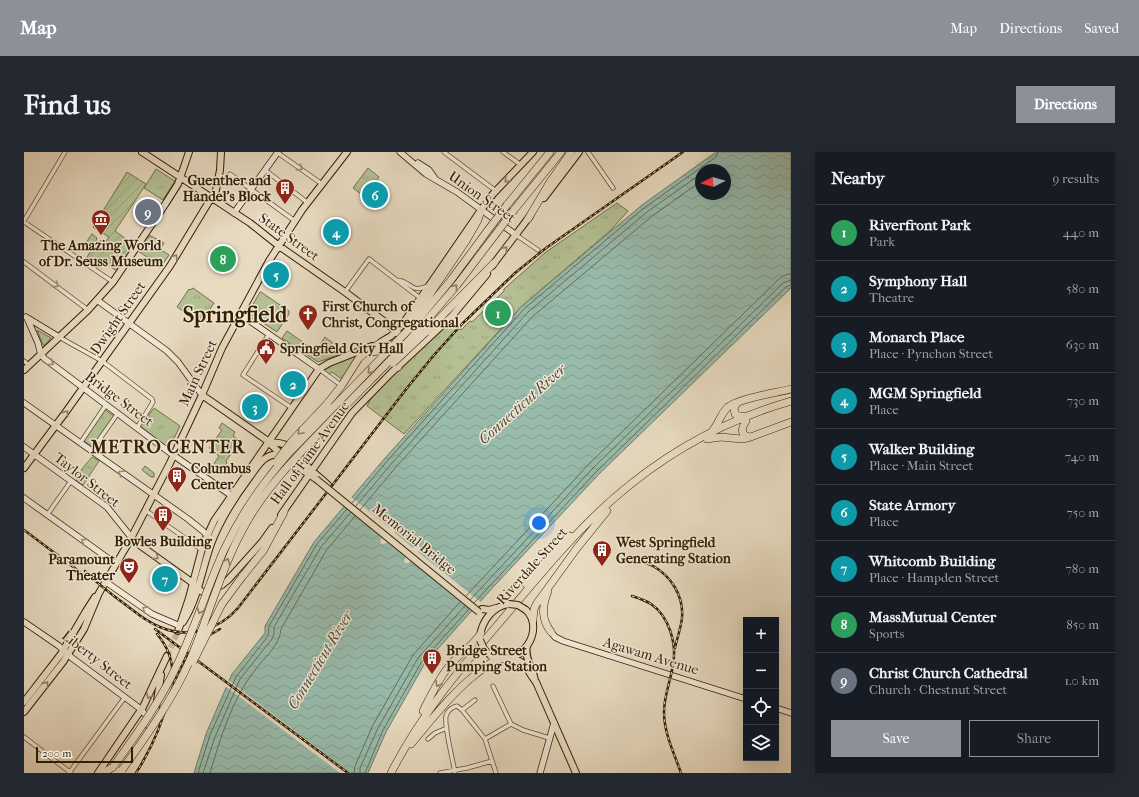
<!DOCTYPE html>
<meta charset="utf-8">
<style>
body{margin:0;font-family:"IM FELL French Canon",serif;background:#242831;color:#f1f3f6}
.controls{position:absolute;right:12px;bottom:12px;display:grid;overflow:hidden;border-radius:0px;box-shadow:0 4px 16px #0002}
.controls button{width:36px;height:36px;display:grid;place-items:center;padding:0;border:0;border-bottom:1px solid #363941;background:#171b24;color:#f1f3f6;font:20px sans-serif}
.compass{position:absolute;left:671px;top:12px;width:36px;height:36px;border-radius:50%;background:#171b24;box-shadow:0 4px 16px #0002;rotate:264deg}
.scale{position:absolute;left:12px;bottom:10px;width:97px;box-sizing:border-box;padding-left:4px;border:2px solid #351f03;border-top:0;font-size:11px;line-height:14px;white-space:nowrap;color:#351f03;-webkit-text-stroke:3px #efe7d6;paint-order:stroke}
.you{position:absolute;left:515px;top:371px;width:14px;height:14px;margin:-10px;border:3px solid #fff;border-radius:50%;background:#1a73e8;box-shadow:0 0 0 6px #1a73e833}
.badge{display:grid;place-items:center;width:26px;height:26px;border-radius:50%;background:#8c9099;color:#fff;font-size:13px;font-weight:700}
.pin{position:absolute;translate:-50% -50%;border:2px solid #fff;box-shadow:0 1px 4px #0006}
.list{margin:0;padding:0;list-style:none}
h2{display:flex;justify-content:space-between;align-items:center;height:52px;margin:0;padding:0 16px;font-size:17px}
h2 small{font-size:13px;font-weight:400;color:#9ea1a6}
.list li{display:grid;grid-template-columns:26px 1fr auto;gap:12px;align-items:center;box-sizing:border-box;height:56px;padding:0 16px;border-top:1px solid #363941}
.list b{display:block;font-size:15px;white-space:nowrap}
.list p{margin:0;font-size:13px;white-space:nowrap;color:#9ea1a6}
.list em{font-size:13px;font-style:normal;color:#9ea1a6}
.actions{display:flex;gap:8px;padding:12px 16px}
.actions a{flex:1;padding:9px 0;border:1px solid #8c9099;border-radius:0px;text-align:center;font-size:14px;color:#8c9099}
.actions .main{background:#8c9099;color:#fff}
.icon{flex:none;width:22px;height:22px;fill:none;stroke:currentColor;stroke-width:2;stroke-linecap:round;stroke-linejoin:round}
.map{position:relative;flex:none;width:767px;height:621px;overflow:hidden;border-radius:0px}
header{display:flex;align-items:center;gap:24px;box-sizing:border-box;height:56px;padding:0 20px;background:#8c9099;color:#fff}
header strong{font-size:19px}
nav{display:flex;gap:22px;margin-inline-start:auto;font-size:14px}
.intro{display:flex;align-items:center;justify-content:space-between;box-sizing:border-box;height:96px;padding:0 24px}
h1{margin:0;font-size:28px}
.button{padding:10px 18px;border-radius:0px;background:#8c9099;color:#fff;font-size:14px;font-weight:700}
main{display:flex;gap:24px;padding:0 24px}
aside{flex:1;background:#171b24;border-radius:0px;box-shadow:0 4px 16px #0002}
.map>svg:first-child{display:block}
</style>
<header>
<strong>Map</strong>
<nav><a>Map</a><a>Directions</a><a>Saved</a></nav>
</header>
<div class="intro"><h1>Find us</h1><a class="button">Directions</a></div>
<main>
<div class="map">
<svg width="767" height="621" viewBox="0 0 767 621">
<defs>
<pattern id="park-tufts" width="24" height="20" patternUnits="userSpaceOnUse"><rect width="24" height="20" fill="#b4c093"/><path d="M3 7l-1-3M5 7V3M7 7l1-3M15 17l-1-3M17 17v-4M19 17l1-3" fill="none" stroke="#9ba57d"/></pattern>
<pattern id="garden-furrows" width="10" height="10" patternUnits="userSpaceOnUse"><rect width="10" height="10" fill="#b4c093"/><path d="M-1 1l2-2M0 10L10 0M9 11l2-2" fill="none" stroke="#9ba57d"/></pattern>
<pattern id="water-waves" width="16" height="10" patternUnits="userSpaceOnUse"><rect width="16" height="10" fill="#98bbac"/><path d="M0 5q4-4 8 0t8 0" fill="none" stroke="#84a092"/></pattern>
</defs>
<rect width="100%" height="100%" fill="#e7dac0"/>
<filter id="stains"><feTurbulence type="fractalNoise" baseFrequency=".005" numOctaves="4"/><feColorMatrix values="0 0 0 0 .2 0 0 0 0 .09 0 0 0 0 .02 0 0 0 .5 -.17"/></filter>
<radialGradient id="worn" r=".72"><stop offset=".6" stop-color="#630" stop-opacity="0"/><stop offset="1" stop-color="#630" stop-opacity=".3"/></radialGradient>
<!-- park -->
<path fill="url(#park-tufts)" stroke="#74704b" d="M344 16 355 25 341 45 329 36Z
M132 17 151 29 139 48 120 36Z
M593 51 604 59 587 78 498 154 380 282 343 254 348 244 368 224 426 170 437 178 446 169 448 170 480 139V137L522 100Z
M125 83 140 91 136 97 145 103 136 116 131 113V112L127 111 123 105 114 99Z
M169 136 190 151 177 171 153 155 165 137 166 138Z
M237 140 265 159V162L253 180 224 161 236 140Z
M13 178 27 186 21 193H19Z
M263 179 293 200 296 195 295 194 301 185 319 199 320 201 294 210 258 186Z
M337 201 319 228 308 220 305 222 299 218 306 213Z
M130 256 156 274 145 297 116 274Z
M81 258 90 264 68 295 59 288Z
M198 271 211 280 209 284 215 288 213 290 214 292 202 309 203 311 197 319H193L188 315 195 304 185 296 198 278 195 276Z
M68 305 75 309 59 333 52 328 58 317Z
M121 314 130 321V325H127L118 318Z"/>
<!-- garden -->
<path fill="url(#garden-furrows)" stroke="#74704b" d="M103 20 122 32 91 79 110 93 93 119 78 109 74 116 61 108 68 97 61 92 68 82 73 86 72 89 75 90 77 88 81 91 85 85 69 75Z"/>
<!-- water -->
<path fill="url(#water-waves)" stroke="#707d68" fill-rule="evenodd" d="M692 0H767V136L575 322 471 433 401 511 362 580 344 621H170L182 582 208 522 241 481V474L290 390 361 306 498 154 618 53ZM677 18H701V42H677Z"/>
<!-- pier -->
<path fill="#e7dac0" d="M326 344 366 376 368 374H372V377L370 380 389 396 392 393H395L396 396 394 400 458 451 449 460 387 409 384 411H381L380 408 382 405 363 390 360 392H357L356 389 358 386 318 353Z
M204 528 326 621H316L201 534Z"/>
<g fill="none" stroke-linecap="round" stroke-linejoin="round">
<!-- shore -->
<path stroke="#666d58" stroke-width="1" d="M328 351 364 308 501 156 620 56 692 5 694 0
M332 354 368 311 504 160 623 60 677 22
M336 358 372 315 508 165 627 65 677 29
M442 444 565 312 755 127 761 123 767 122
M446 448 569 316 759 131 767 128
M450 451 572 320 762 135 767 133
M174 621 186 583 212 525 244 484 245 474 293 392 323 357
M179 621 191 585 216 527 248 487 250 482V475L297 395 327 360
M186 621C196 587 209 545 231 518 241 505 256 493 257 477L302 399 331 364
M330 621 331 614 349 573 389 503 436 450
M336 621V616L354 576 394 506 441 454
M341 621 359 578 398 509 445 457"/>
<!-- primary-tunnel -->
<path stroke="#c3b59a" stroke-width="6" stroke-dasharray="6 3" stroke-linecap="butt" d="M143 504 154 479"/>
<defs>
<path id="street" d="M420 0 472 39
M479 0 497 13
M564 0 589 36
M254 1 298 32
M241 18 284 51
M194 31 200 29 206 22 271 69
M0 69 41 0
M0 70 89 130
M492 83 514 98
M0 110 64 158
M373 128C387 129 387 142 403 134
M321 140 345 107 396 146
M245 182 219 223 268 256
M35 185 78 209 128 247 129 250 113 276
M0 209 5 213
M295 217 314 231
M57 290 82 253
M68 298 94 261
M121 358 178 398
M23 363 47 329
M469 534 487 572
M438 558 451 548
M0 585 47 621
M404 587 411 581 423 576
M461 587 487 572 499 578 525 586
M45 621 101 545
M416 621 443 616 468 609
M431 621C429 608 420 575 422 564 423 559 428 555 433 554L438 558 461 587 472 621"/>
<path id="secondary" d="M376 0 402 22 433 40 492 83
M394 11 405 18 410 25
M210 61 254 0
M73 148 143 199 154 210 178 243
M216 162 295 217
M2 165 35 185
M3 166 14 191 17 203 21 207 149 303 211 346
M0 251 164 367 179 379 188 389
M0 295 83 355 107 385
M0 346 92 412
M82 430 128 462 156 474
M0 470 35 494 48 506 114 555 126 567
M527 480 531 485 539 489 722 547
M752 556 767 561
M516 621 530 571"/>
<path id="primary" d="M118 0 226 71 255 94 321 140 365 173 375 182
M520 46 555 0
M468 114 506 64
M357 190 367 184 378 173 457 58 469 42 509 0
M0 218 64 158 89 130 142 51 154 32 165 0
M178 243 241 287 258 303
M244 290C272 291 268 299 285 316 291 322 298 327 304 333
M265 309 292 327
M0 316 41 261 146 114 192 38 196 18 197 0
M257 363 328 261 367 221 428 164 463 122
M107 385 110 389 166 429 177 439 181 441 198 433 204 428 238 390 248 376
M458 457 465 458 472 456
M159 470C174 447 178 417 187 392 196 368 210 346 225 326 233 315 241 299 258 303
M154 479 165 446 179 393 190 369 295 217 305 211 348 194
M456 484C458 469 469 454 485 452
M503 494C500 507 510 518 511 529
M472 506C497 514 522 478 502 458
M485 508C503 506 502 519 512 530L552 621
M0 550 37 502 62 459 71 445
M0 560 39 510 60 477 75 441 105 390 146 311 178 243 198 196 245 109 278 58 323 0
M125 574 131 562 137 523
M74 621 119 555 143 504"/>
<path id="highway" d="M483 53 526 0
M490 58 537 0
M504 67 526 30 547 0
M389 167 442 89 454 68 457 58
M392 170 427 128 464 78
M397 175 433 133 471 83
M402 180 470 111
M350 200C355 198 360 194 365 193 381 189 376 207 374 215
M713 251 710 256 711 262 715 264H721
M303 252 318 233 335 206 342 200 360 189
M722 269C717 277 716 283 726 285
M689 278C695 271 697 261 704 255 716 246 752 241 767 237
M683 287 697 285 717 287 724 286 767 270
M218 425 239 399 260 360
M502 432 528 402 546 384
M524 439C518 454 517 467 527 480
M509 468 510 457 513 451 553 396 583 359
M399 559C407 543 415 526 426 513 436 501 449 494 457 481
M387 592C408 567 427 542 452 522 460 516 466 509 476 507
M79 621 89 615
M367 621C396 564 435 518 476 470 512 428 547 384 589 347 640 302 701 268 767 249"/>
</defs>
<!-- street casing -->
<use href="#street" stroke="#624e32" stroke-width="5"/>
<!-- secondary casing -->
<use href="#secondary" stroke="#351f03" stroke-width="7"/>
<!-- primary casing -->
<use href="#primary" stroke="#351f03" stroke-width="8"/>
<!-- highway casing -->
<use href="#highway" stroke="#351f03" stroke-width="8"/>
<!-- street -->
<use href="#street" stroke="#efe7d6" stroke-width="3.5"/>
<!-- secondary -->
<use href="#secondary" stroke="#efe7d6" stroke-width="5.5"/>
<!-- primary -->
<use href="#primary" stroke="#e7dac0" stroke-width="6"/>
<!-- highway -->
<use href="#highway" stroke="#e7dac0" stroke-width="7"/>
<defs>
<path id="rail" d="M0 378 64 426
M602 405C611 408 621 410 629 414 647 424 660 444 658 466 657 476 653 486 651 496
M61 419C72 431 85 440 98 450 110 459 122 470 136 475 164 487 195 478 214 456L383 236 410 203 439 171 491 121 522 96 659 0
M608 444C614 446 621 448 627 452 645 464 653 492 649 512 647 528 640 543 640 560 640 581 650 601 657 621
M131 477 324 621
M133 482C144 495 150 510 148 528
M145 547C151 526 159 503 177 489 183 484 190 481 196 477
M112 621C128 596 139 570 146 541"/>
</defs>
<!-- rail casing -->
<use href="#rail" stroke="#351f03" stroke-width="2.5"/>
<!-- rail -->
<use href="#rail" stroke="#efe7d6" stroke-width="1" stroke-dasharray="3" stroke-linecap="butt"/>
<defs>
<path id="primary-bridge" d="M292 327 455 460
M485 452 494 453 502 458
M456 488 460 497 467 504"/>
<path id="highway-bridge" d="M464 78 483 53
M471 83 490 58
M369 211 402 180
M252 310 269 288 303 252
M169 510 198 452 218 425
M89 615C112 583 136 550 153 513 171 476 183 436 200 398 217 362 240 329 266 300L392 170
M98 618C123 583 149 547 166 508 186 461 198 412 224 368 245 332 274 303 303 273 334 240 367 209 397 175"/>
</defs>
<!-- primary-bridge casing -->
<use href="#primary-bridge" stroke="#351f03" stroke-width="8" stroke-linecap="butt"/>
<!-- highway-bridge casing -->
<use href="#highway-bridge" stroke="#351f03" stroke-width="8" stroke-linecap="butt"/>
<!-- primary-bridge -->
<use href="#primary-bridge" stroke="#e7dac0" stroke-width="6"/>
<!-- highway-bridge -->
<use href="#highway-bridge" stroke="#e7dac0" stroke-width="7"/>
</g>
<!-- one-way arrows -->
<defs><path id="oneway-chevron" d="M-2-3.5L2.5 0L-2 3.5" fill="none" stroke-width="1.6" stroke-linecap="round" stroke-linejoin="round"/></defs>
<g stroke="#9b8d77">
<use href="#oneway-chevron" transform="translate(276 16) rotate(36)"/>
<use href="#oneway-chevron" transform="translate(32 133) rotate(37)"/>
<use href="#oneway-chevron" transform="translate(27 211) rotate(38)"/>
<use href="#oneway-chevron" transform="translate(97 321) rotate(-145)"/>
<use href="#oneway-chevron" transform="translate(60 389) rotate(-144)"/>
<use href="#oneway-chevron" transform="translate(121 457) rotate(-145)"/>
</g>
<g stroke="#8e7c62">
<use href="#oneway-chevron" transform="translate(483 28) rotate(133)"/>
<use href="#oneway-chevron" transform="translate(481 97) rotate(-52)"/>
<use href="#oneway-chevron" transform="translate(151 105) rotate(-58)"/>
<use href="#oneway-chevron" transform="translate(431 135) rotate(-51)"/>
<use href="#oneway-chevron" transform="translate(346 219) rotate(134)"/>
<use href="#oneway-chevron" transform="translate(42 261) rotate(-55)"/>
<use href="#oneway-chevron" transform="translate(276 280) rotate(133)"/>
<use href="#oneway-chevron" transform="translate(132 405) rotate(36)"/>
<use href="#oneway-chevron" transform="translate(203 409) rotate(-67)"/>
<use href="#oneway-chevron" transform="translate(176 459) rotate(111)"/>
<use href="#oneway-chevron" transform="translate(22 532) rotate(-52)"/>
<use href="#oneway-chevron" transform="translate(414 532) rotate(120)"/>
<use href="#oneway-chevron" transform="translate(125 544) rotate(117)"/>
</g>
<!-- icons -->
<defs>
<symbol id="building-pin" viewBox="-11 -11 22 30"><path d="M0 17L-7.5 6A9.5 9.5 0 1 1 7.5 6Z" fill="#8f2418" stroke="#efe7d6"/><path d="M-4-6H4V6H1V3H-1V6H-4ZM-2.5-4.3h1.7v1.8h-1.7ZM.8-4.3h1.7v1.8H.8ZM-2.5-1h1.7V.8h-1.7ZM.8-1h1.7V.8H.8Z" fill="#fff"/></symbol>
<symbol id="museum-pin" viewBox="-11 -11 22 30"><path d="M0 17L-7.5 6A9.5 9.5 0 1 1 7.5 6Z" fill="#8f2418" stroke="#efe7d6"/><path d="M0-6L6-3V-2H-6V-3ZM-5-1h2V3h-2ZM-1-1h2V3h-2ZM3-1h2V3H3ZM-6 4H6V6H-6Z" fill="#fff"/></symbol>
<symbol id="church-pin" viewBox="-11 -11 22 30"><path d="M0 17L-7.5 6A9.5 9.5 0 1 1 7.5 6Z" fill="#8f2418" stroke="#efe7d6"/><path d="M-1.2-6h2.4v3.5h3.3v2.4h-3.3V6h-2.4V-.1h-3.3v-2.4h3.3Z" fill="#fff"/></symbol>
<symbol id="civic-pin" viewBox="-11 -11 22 30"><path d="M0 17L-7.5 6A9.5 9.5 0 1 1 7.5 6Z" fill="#8f2418" stroke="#efe7d6"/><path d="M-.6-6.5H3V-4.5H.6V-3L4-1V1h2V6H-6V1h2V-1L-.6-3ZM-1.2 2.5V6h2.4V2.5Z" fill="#fff"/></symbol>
<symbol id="theatre-pin" viewBox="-11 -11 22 30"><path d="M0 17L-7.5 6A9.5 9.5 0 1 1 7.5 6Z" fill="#8f2418" stroke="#efe7d6"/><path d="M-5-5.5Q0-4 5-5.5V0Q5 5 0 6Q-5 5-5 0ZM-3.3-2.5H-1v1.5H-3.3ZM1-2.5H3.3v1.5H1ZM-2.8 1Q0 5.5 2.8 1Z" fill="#fff"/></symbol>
</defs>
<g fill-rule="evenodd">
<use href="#building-pin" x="250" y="25" width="22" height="30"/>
<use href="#museum-pin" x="66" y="56" width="22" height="30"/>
<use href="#church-pin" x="273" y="151" width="22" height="30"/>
<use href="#civic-pin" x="231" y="185" width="22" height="30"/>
<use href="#building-pin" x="142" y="313" width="22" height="30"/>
<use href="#building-pin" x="128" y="352" width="22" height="30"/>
<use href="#building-pin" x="567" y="387" width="22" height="30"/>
<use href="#theatre-pin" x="94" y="404" width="22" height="30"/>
<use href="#building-pin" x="397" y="495" width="22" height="30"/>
</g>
<g text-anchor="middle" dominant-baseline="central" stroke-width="3" stroke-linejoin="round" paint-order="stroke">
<!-- poi labels -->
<g font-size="14" font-weight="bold" fill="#351f03" stroke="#efe7d6" text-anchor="start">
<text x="247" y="28" text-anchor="end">Guenther and<tspan x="247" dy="16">Handel's Block</tspan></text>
<text x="77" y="93" text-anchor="middle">The Amazing World<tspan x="77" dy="16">of Dr. Seuss Museum</tspan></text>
<text x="298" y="154">First Church of<tspan x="298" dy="16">Christ, Congregational</tspan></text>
<text x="256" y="196">Springfield City Hall</text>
<text x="167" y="316">Columbus<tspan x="167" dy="16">Center</tspan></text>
<text x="139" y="389" text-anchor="middle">Bowles Building</text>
<text x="592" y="390">West Springfield<tspan x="592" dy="16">Generating Station</tspan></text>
<text x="91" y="407" text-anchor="end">Paramount<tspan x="91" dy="16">Theater</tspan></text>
<text x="422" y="498">Bridge Street<tspan x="422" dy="16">Pumping Station</tspan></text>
</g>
<!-- street labels -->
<g font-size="14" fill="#351f03" stroke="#efe7d6">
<text transform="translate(458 45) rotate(35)">Union Street</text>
<text transform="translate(265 85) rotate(36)">State Street</text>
<text transform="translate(94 166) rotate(-55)">Dwight Street</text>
<text transform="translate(174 221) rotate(-65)">Main Street</text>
<text transform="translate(95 247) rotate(37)">Bridge Street</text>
<text transform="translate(286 301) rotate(-54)">Hall of Fame Avenue</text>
<text transform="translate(63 328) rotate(38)">Taylor Street</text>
<text transform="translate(390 387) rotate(39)">Memorial Bridge</text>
<text transform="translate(508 414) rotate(-48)">Riverdale Street</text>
<text transform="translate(627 504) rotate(17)">Agawam Avenue</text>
<text transform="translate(73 508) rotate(38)">Liberty Street</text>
</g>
<!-- water labels -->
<g font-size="15" font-style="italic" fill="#534e36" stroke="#efe7d6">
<text transform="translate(498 252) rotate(-42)">Connecticut River</text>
<text transform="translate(296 508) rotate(-59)">Connecticut River</text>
</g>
<!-- district labels -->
<g font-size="18" font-weight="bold" letter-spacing="1" fill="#351f03" stroke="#efe7d6">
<text x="144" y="295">METRO CENTER</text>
</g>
<!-- town labels -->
<g font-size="22" font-weight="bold" fill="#351f03" stroke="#efe7d6">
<text x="211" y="163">Springfield</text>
</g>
</g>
<rect width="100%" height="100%" filter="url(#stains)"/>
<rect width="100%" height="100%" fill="url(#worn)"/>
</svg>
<div class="controls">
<button>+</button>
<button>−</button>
<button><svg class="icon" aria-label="locate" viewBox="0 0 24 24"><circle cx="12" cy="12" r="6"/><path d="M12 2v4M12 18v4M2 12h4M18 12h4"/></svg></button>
<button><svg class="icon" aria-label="layers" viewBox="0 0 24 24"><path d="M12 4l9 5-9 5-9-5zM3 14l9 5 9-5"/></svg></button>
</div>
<svg class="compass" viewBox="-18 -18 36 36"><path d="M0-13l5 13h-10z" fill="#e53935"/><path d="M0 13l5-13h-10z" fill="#9ea1a6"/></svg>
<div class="scale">200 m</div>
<div class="you"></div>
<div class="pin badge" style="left:474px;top:161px;background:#2e9e5b">1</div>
<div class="pin badge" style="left:269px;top:232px;background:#0f9aa8">2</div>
<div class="pin badge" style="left:231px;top:255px;background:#0f9aa8">3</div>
<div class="pin badge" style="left:312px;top:80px;background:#0f9aa8">4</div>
<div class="pin badge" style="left:252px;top:123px;background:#0f9aa8">5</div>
<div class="pin badge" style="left:351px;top:43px;background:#0f9aa8">6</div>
<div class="pin badge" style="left:141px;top:427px;background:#0f9aa8">7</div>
<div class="pin badge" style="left:199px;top:107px;background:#2e9e5b">8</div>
<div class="pin badge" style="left:124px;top:60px;background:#6b7280">9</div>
</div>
<aside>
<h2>Nearby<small>9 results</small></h2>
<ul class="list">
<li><span class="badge" style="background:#2e9e5b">1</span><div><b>Riverfront Park</b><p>Park</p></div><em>440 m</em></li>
<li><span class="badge" style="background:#0f9aa8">2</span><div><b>Symphony Hall</b><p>Theatre</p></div><em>580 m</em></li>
<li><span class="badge" style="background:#0f9aa8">3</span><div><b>Monarch Place</b><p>Place · Pynchon Street</p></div><em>630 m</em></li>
<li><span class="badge" style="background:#0f9aa8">4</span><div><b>MGM Springfield</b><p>Place</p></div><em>730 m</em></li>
<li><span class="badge" style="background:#0f9aa8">5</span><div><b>Walker Building</b><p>Place · Main Street</p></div><em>740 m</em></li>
<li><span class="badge" style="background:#0f9aa8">6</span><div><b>State Armory</b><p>Place</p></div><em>750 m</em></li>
<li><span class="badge" style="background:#0f9aa8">7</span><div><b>Whitcomb Building</b><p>Place · Hampden Street</p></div><em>780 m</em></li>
<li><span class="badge" style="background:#2e9e5b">8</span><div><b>MassMutual Center</b><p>Sports</p></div><em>850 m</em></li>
<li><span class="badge" style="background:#6b7280">9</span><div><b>Christ Church Cathedral</b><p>Church · Chestnut Street</p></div><em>1.0 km</em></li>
</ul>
<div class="actions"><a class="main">Save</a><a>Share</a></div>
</aside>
</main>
